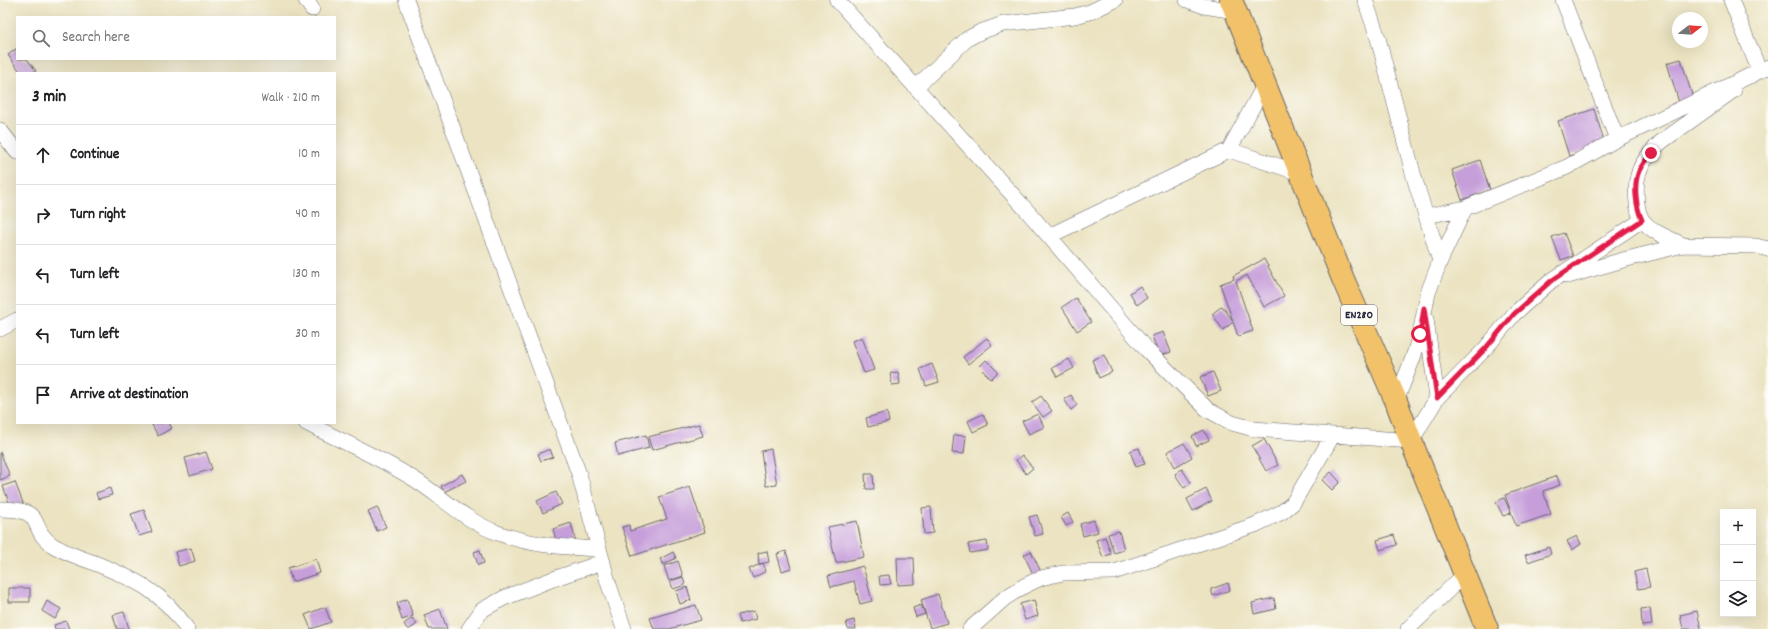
<!DOCTYPE html>
<meta charset="utf-8">
<style>
body{margin:0;font-family:Dekko,sans-serif;background:#f2f2f2;color:#202124}
.controls{position:absolute;right:12px;bottom:12px;display:grid;overflow:hidden;border-radius:0px;box-shadow:0 4px 16px #0002}
.controls button{width:36px;height:36px;display:grid;place-items:center;padding:0;border:0;border-bottom:1px solid #e0e0e0;background:#fff;color:#202124;font:20px sans-serif}
.compass{position:absolute;left:1672px;top:12px;width:36px;height:36px;border-radius:50%;background:#fff;box-shadow:0 4px 16px #0002;rotate:73deg}
.stop{position:absolute;width:12px;height:12px;margin:-9px;border:3px solid #e11d48;border-radius:50%;background:#fff}
.stop.end{background:#e11d48;border-color:#fff;box-shadow:0 1px 4px #0008}
.list{margin:0;padding:0;list-style:none}
h2{display:flex;justify-content:space-between;align-items:center;height:52px;margin:0;padding:0 16px;font-size:17px}
h2 small{font-size:13px;font-weight:400;color:#757577}
.list li{display:grid;grid-template-columns:26px 1fr auto;gap:12px;align-items:center;box-sizing:border-box;height:60px;padding:0 16px;border-top:1px solid #e0e0e0}
.list b{display:block;font-size:15px;white-space:nowrap}
.list em{font-size:13px;font-style:normal;color:#757577}
.icon{flex:none;width:22px;height:22px;fill:none;stroke:currentColor;stroke-width:2;stroke-linecap:round;stroke-linejoin:round}
.map{position:relative;flex:none;width:1768px;height:629px;overflow:hidden}
.search{position:absolute;background:#fff;box-shadow:0 4px 16px #0002;left:16px;top:16px;width:320px;height:44px;display:flex;align-items:center;gap:10px;box-sizing:border-box;padding:0 14px;border-radius:0px;color:#757577;font-size:15px}
.panel{position:absolute;background:#fff;box-shadow:0 4px 16px #0002;left:16px;top:72px;width:320px;height:352px;border-radius:0px}
.map>svg:first-child{display:block}
</style>
<div class="map">
<svg width="1768" height="629" viewBox="0 0 1768 629">
<rect width="100%" height="100%" fill="#fdfcf7"/>
<filter id="ink" filterUnits="userSpaceOnUse"><feTurbulence type="fractalNoise" baseFrequency=".025" numOctaves="2"/><feDisplacementMap in="SourceGraphic" scale="8" xChannelSelector="R" yChannelSelector="G"/><feConvolveMatrix kernelMatrix="1 2 1 2 8 2 1 2 1" color-interpolation-filters="sRGB"/></filter>
<filter id="wash" filterUnits="userSpaceOnUse"><feTurbulence type="fractalNoise" baseFrequency=".012" numOctaves="4" result="noise"/><feDisplacementMap in="SourceGraphic" scale="16" xChannelSelector="R" yChannelSelector="G"/><feGaussianBlur stdDeviation="0.9" result="paint"/><feColorMatrix in="noise" values="0 0 0 0 0 0 0 0 0 0 0 0 0 0 0 0 0 1.4 0 .05"/><feComposite in="paint" operator="in"/></filter>
<g filter="url(#wash)">
<rect width="100%" height="100%" fill="#ebe3c1"/>
<g id="blocks">
<!-- building -->
<path fill="#c69eda" d="M17 48V59H27L36 71 33 73H21L8 55Z
M1681 59 1695 105 1681 109 1667 63Z
M1594 109 1605 144 1569 156 1558 121Z
M1480 160 1490 190 1462 200 1452 170Z
M1564 233 1573 256 1561 260 1552 237Z
M1264 259 1284 296 1264 307 1247 275 1236 281 1253 331 1238 336 1233 322 1223 330 1212 314 1222 306 1233 321 1220 284 1234 279 1233 276Z
M1140 286 1147 298 1137 305 1130 293Z
M1076 298 1091 322 1077 331 1062 307Z
M1163 332 1171 352 1159 356 1152 336Z
M862 337 874 370 864 373 852 341Z
M987 338 992 345 968 364 963 357Z
M1104 355 1112 372 1099 378 1092 360Z
M1069 359 1074 368 1057 377 1052 368Z
M986 360 998 372 991 379 979 367Z
M932 364 939 382 926 386 920 369Z
M898 372 900 384 892 385 890 373Z
M1213 372 1221 391 1208 396 1200 377Z
M1071 395 1077 405 1071 410 1064 399Z
M1041 396 1052 411 1043 417 1032 402Z
M887 412 889 422 868 427 866 418Z
M983 414 988 425 973 432 968 421Z
M1038 414 1044 427 1029 434 1022 421Z
M151 423H169L172 428 158 436Z
M699 424 703 436 652 450 648 437Z
M1204 430 1209 440 1196 446 1192 436Z
M646 435 649 448 618 456 615 443Z
M954 435 966 436 964 454 952 453Z
M1264 439 1278 465 1266 471 1252 446Z
M1184 443 1192 457 1175 467 1167 452Z
M1139 448 1145 464 1136 467 1130 451Z
M550 449 553 457 541 461 538 454Z
M771 449 777 485 766 486 761 451Z
M0 452 10 476 0 480Z
M206 452 212 469 190 476 185 458Z
M1022 455 1033 468 1026 474 1016 460Z
M1182 469 1191 483 1184 488 1175 474Z
M1331 472 1340 482 1332 490 1322 480Z
M462 474 466 481 444 492 441 486Z
M865 474H873L874 489H866Z
M1557 476 1560 485 1543 491 1551 514 1516 526 1505 495Z
M15 482 23 503 11 508 3 486Z
M690 487 705 532 632 556 622 527 629 525 630 531 667 519 659 497Z
M110 488 112 495 98 499 96 493Z
M1206 489 1212 501 1193 511 1187 499Z
M556 492 562 504 543 513 537 501Z
M1504 498 1511 513 1503 516 1496 502Z
M377 507 386 527 377 531 368 511Z
M931 507 933 533 924 534 922 508Z
M144 510 152 532 139 536 131 514Z
M1068 513 1073 522 1066 526 1061 517Z
M1037 515 1043 534 1035 536 1029 517Z
M1094 520 1098 532 1083 536 1080 524Z
M857 521 864 557 836 563 828 527Z
M571 523 576 542 558 547 553 529Z
M1119 531 1124 550 1114 553 1108 534Z
M1394 535 1397 545 1380 550 1377 540Z
M1577 536 1581 544 1572 550 1567 541Z
M1105 537 1111 554 1103 557 1096 540Z
M987 541 988 550 970 553 968 544Z
M1549 547 1551 554 1528 562 1525 555Z
M191 548 195 561 179 566 175 552Z
M480 550 484 563 478 565 474 552Z
M767 551 769 562 759 564 758 553Z
M786 551 791 568 782 571 777 554Z
M1031 551 1042 574 1035 578 1024 555Z
M673 552 676 558 663 565 660 559Z
M897 558H914L915 584 898 585Z
M316 559 320 573 292 582 288 568Z
M678 561 683 576 669 581 664 566Z
M763 563 766 571 753 578 749 569Z
M863 566 872 601 860 604 854 581 831 587 828 576Z
M1646 569 1650 587 1638 589 1634 572Z
M889 575 891 584 880 585 879 576Z
M683 577 685 585 673 589 670 581Z
M1228 583 1230 590 1213 596 1211 589Z
M687 587 691 600 680 604 676 591Z
M9 588H30V602H9Z
M938 594 947 623 930 628 921 600Z
M1274 598 1276 609 1254 614 1252 603Z
M407 599 413 616 402 620 397 603Z
M1034 600 1038 616 1025 620 1020 604Z
M47 601 61 609 55 619 42 611Z
M696 605 701 620 669 629H654L650 618Z
M921 605 925 614 916 617 913 608Z
M325 607 331 622 311 629 305 615Z
M1650 608 1652 625 1642 626 1641 609Z
M440 609 447 629H429L424 615Z
M754 611 756 619 740 623 738 615Z
M1697 611 1701 629H1683L1680 615Z
M124 612 129 629H117L113 615Z
M412 618 417 624 410 629H407L404 624Z
M854 620 856 629H848L846 622Z
M66 621 69 629H55L54 625Z"/>
</g>
</g>
<g filter="url(#ink)">
<use href="#blocks" fill-opacity="0" stroke="#68666a" stroke-width="1"/>
<g fill="none" stroke-linecap="round" stroke-linejoin="round">
<defs>
<path id="street" d="M306 0 312 9
M406 0 579 474 608 582 624 629
M837 0 1029 213 1147 350 1208 410 1232 423 1254 429 1411 441 1437 398 1485 349 1514 314 1551 281 1642 220
M1187 0 1204 6 1235 11
M1365 0 1378 38 1414 177 1440 261 1428 293 1420 334 1413 358 1396 401
M1563 0 1617 139
M1731 0 1759 70 1751 76
M916 87 967 39 980 32 1003 24 1075 16 1090 12 1115 0
M0 130 17 152
M1229 150 1300 173
M1427 216 1465 208 1567 167 1617 139 1768 67
M1049 236 1229 150 1265 84
M1683 245C1669 238 1653 233 1643 221 1635 211 1635 184 1639 172 1642 161 1653 150 1661 142L1734 90
M1440 261 1465 208
M1568 276 1623 260 1683 245 1756 246 1768 249
M1426 319 1437 398
M0 329 17 320
M306 423C342 441 379 457 414 479 441 496 467 522 498 533 533 546 563 547 599 549
M0 509C8 509 19 509 27 513 36 517 37 528 42 535 46 540 50 544 56 547 67 553 80 558 92 562 132 578 163 591 187 629
M469 629 482 610 504 598 553 579 603 562
M970 629 1005 598 1024 586 1041 578 1063 573 1114 572 1255 525 1282 512 1293 503 1333 435
M1408 629 1465 574"/>
<path id="primary" d="M1231 0 1343 279 1396 401 1411 441 1487 629"/>
</defs>
<!-- street casing -->
<use href="#street" stroke="#68666a" stroke-width="16"/>
<!-- primary casing -->
<use href="#primary" stroke="#68666a" stroke-width="24"/>
<!-- street -->
<use href="#street" stroke="#fff" stroke-width="15"/>
<!-- primary -->
<use href="#primary" stroke="#f2c26a" stroke-width="22"/>
</g>
</g>
<g fill="none" stroke-linecap="round" stroke-linejoin="round" filter="url(#ink)">
<!-- route -->
<path stroke="#e11d48" stroke-width="5" d="M1420 334 1424 308 1437 398 1485 349 1514 314 1551 281 1642 220C1636 207 1633 185 1639 171 1642 165 1647 158 1651 153"/>
</g>
<g text-anchor="middle" dominant-baseline="central" stroke-width="4" stroke-linejoin="round" paint-order="stroke">
<!-- shield labels -->
<rect fill="#fdfcf7" stroke="#646373" stroke-width="1" x="1341" y="305" width="36" height="20" rx="3"/>
<g font-size="12" font-weight="bold" fill="#22223b">
<text x="1359" y="315">EN280</text>
</g>
</g>
</svg>
<div class="controls">
<button>+</button>
<button>−</button>
<button><svg class="icon" aria-label="layers" viewBox="0 0 24 24"><path d="M12 4l9 5-9 5-9-5zM3 14l9 5 9-5"/></svg></button>
</div>
<svg class="compass" viewBox="-18 -18 36 36"><path d="M0-13l5 13h-10z" fill="#e53935"/><path d="M0 13l5-13h-10z" fill="#757577"/></svg>
<div class="stop" style="left:1420px;top:334px"></div>
<div class="stop end" style="left:1651px;top:153px"></div>
<div class="search"><svg class="icon" aria-label="search" viewBox="0 0 24 24"><circle cx="10" cy="10" r="6"/><path d="M15 15l6 6"/></svg>Search here</div>
<section class="panel">
<h2>3 min<small>Walk · 210 m</small></h2>
<ul class="list">
<li><svg class="icon" aria-label="ahead" viewBox="0 0 24 24"><path d="M12 20V5M6 11l6-6 6 6"/></svg><div><b>Continue</b></div><em>10 m</em></li>
<li><svg class="icon" aria-label="right" viewBox="0 0 24 24"><path d="M7 20v-9h11M14 6l5 5-5 5"/></svg><div><b>Turn right</b></div><em>40 m</em></li>
<li><svg class="icon" aria-label="left" viewBox="0 0 24 24"><path d="M17 20v-9H6M10 6l-5 5 5 5"/></svg><div><b>Turn left</b></div><em>130 m</em></li>
<li><svg class="icon" aria-label="left" viewBox="0 0 24 24"><path d="M17 20v-9H6M10 6l-5 5 5 5"/></svg><div><b>Turn left</b></div><em>30 m</em></li>
<li><svg class="icon" aria-label="arrive" viewBox="0 0 24 24"><path d="M6 21V4h12l-3 4 3 4H6"/></svg><div><b>Arrive at destination</b></div></li>
</ul>
</section>
</div>
